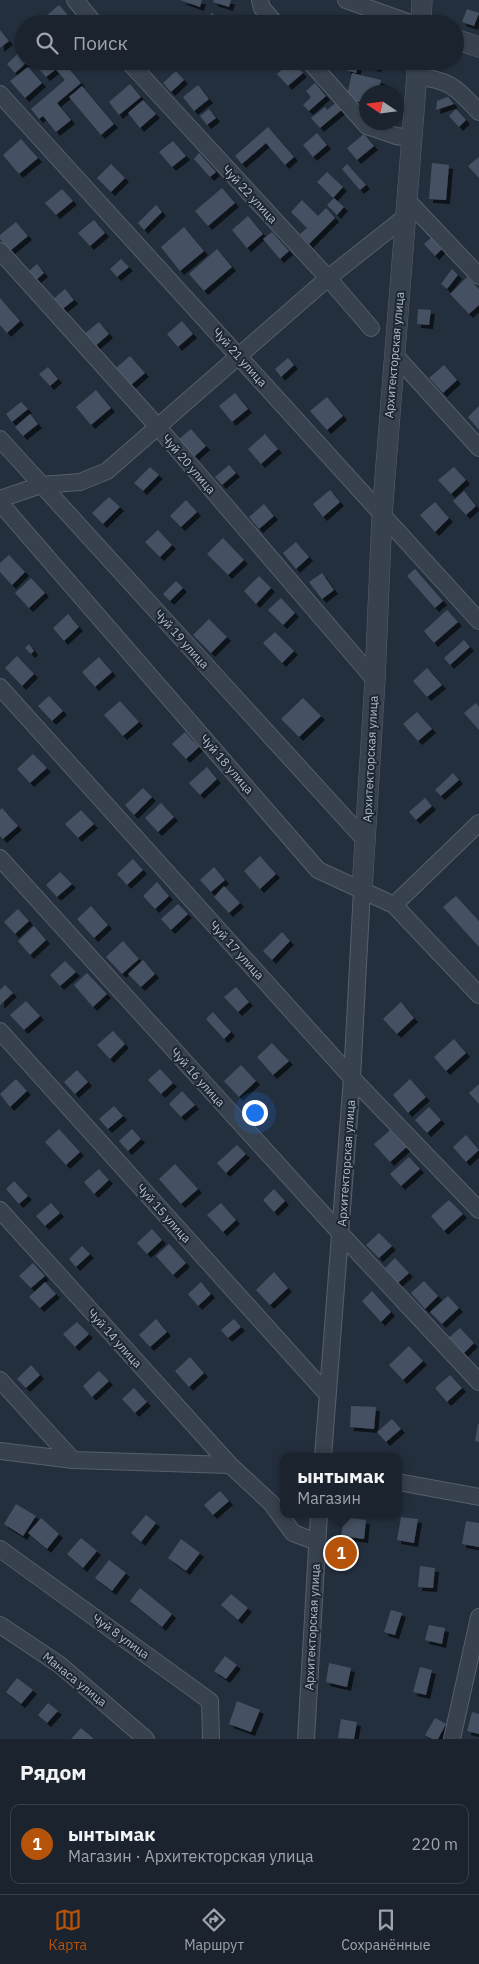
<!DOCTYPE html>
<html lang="ru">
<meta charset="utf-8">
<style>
body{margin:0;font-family:"IBM Plex Sans",sans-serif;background:#282f3a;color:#f1f3f6}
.compass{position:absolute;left:359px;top:85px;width:45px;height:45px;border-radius:50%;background:#1b232e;box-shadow:0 1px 4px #0004;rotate:283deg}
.you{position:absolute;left:254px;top:1112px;width:18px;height:18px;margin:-12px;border:4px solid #fff;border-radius:50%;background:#1a73e8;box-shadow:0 0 0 8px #1a73e833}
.badge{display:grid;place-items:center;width:32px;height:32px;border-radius:50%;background:#b45309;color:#fff;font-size:16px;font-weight:700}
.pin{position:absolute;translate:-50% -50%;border:2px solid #fff;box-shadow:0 1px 5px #0006}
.popup{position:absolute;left:280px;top:1453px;width:122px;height:65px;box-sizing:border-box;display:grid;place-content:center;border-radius:10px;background:#1b232e;filter:drop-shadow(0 1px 4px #0005);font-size:16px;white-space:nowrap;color:#a0a4aa}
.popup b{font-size:19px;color:#f1f3f6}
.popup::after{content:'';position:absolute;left:50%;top:100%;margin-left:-10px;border:10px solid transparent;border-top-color:#1b232e}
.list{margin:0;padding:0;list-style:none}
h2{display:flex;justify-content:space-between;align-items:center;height:65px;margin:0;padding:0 20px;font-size:21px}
h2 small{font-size:16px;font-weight:400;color:#a0a4aa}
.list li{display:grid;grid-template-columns:32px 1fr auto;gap:15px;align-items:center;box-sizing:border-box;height:80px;margin:0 10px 10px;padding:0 10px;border:1px solid #39404a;border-radius:10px}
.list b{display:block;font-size:19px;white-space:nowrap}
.list p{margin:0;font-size:16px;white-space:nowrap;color:#a0a4aa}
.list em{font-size:16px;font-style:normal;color:#a0a4aa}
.icon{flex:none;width:28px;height:28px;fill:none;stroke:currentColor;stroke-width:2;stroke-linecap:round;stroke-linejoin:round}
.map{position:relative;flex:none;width:479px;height:1739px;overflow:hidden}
.search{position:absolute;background:#1b232e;box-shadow:0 1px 4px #0004;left:15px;right:15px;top:15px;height:55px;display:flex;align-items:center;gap:12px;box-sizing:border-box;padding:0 18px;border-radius:28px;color:#a0a4aa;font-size:19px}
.sheet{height:155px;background:#1b232e}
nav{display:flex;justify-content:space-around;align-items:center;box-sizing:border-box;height:70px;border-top:1px solid #39404a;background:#1b232e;font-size:14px;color:#a0a4aa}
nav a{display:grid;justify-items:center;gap:2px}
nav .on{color:#b45309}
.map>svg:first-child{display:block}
</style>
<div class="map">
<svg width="479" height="1739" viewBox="0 0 479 1739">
<defs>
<filter id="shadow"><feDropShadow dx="4" dy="4" stdDeviation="0" flood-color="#0009"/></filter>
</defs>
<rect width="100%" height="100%" fill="#242f3e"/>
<!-- building -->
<path fill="#455162" filter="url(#shadow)" d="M180 0H202L200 7Z
M214 0H231L229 7 213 2Z
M59 5 68 15 58 24H51L45 17Z
M467 9 479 13 474 26 462 22Z
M212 13 221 24H204L202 21Z
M255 17 261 24H247Z
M0 30 9 41 0 48Z
M23 49 24 61H28L15 73 7 64Z
M40 61H48L55 70 46 77 35 65Z
M49 61H63L81 83 57 103 71 120 56 132 43 116 39 119 31 109 65 80Z
M291 61 303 73 288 86 277 74Z
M349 61H379L377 68 359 63 356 73 346 70Z
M28 67 42 83 25 98 10 81Z
M176 71 184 80 171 92 163 83Z
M352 73 381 80 378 92H366V111L363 110 364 103 346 99Z
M315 83 326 96 309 111 303 105 311 97 306 91Z
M130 84 141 97 119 115 109 102Z
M198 85 209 99 194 111 183 97Z
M82 86 114 124 101 135 69 97Z
M448 97 454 104 436 110 437 101Z
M143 100 156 114 140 128 128 113Z
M338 101 344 108 320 128 311 118 325 107 327 110Z
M209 109 216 118 207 125 200 116Z
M456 109 466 120 459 127 449 116Z
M268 127 294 157 285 165 266 143 242 164 235 156Z
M317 133 327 145 313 157 303 145Z
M364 134 374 146 357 160 347 148Z
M21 139 38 158 19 174 3 155Z
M173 141 186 156 172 167 159 152Z
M199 153 216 172 210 177 194 159Z
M479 157V178L468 166Z
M432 163 449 165 446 200 429 199Z
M111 164 125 178 111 192 97 178Z
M347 164 366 185 360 190 342 169Z
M327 172 343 187 333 198 317 182Z
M222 188 235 203 208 226 195 211Z
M62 189 73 201 56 215 45 203Z
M334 198 344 207 337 215 327 205Z
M302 200 318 216 326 208 335 218 309 244 300 234 307 228 291 212Z
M156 205 162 212 144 230 138 223Z
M248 216 263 234 247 248 232 230Z
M94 220 105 233 90 246 78 233Z
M16 222 28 236 10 251 0 239V235Z
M184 227 204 251 180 271 161 247Z
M272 232 289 251 280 259 263 239Z
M433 236 443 248 435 256 424 244Z
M217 249 232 267 204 291 189 274Z
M121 259 129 267 117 277 110 269Z
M37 264 44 273 36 280 29 271Z
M452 269 458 275 447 289 441 284Z
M467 277 479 289V305L469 314 450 294Z
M65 289 74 300 60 311 51 301Z
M0 298 20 321 7 333 0 325Z
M418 309 431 310 429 325 417 324Z
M182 321 193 334 178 347 167 334Z
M99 322 109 334 93 348 83 335Z
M130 356 145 373 131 385 116 368Z
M288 358 294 365 281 377 275 369Z
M444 365 457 380 443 393 429 378Z
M48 367 58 379 50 386 39 374Z
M96 390 111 408 91 425 76 407Z
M235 393 248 409 232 422 219 406Z
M327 397 343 416 327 430 310 411Z
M21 402 28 409 12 422 6 414Z
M479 406V430L468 417Z
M30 414 38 424 23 436 15 427Z
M191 429 206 446 194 457 179 439Z
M265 434 278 449 261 464 248 449Z
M229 465 236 473 222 485 215 477Z
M150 467 159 475 143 491 134 483Z
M454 467 466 480 451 494 438 480Z
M330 490 340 502 323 517 313 504Z
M464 491 476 506 466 515 453 501Z
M109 497 120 507 103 524 92 513Z
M186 500 197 512 181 527 170 516Z
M435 502 449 518 435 532 420 515Z
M264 504 274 516 259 529 249 517Z
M158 530 172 545 160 557 145 542Z
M223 538 244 560 228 575 207 554Z
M296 542 309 557 296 569 283 553Z
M9 555 25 572 12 585 0 572V563Z
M415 569 443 601 435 608 407 576Z
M322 573 334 590 322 599 309 582Z
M259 576 271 588 256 604 244 591Z
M31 578 45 593 29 608 15 593Z
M176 581 183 588 170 601 163 594Z
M281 598 295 613 283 625 268 610Z
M447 610 458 622 434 643 424 631Z
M68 614 79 627 64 641 53 628Z
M209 619 227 637 211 653 193 635Z
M275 632 294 651 282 663 263 643Z
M464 640 470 647 450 665 444 658Z
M29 644 34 651 31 654 25 648Z
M17 656 34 674 22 686 5 668Z
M99 657 112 672 95 687 82 672Z
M427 668 442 685 427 697 413 681Z
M49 696 63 711 52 721 38 706Z
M303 698 321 716 299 737 281 719Z
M120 701 139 722 123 736 104 715Z
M476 703 479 707V730L464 713Z
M417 712 432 729 418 741 403 724Z
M185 732 199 747 186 759 172 744Z
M33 754 47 768 30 783 17 769Z
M207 767 217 779 200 795 189 783Z
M453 773 459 780 441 796 435 790Z
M143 788 152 797 134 815 125 805Z
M425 798 432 806 416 820 409 812Z
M161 803 174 817 158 832 145 818Z
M2 808 18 826 3 839 0 836V810Z
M81 810 94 824 78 838 65 824Z
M260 856 276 874 260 889 244 871Z
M133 859 143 870 127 885 117 874Z
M214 867 225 880 211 892 200 880Z
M60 872 72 884 57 897 46 885Z
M157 882 169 896 155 909 143 896Z
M224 886 240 903 229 913 214 897Z
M456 896 479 921V947L443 907Z
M178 904 188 914 171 930 161 919Z
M91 906 108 925 94 938 77 919Z
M18 909 29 921 15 934 4 922Z
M34 926 46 940 30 955 18 941Z
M282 932 290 941 272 960 263 951Z
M123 941 139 959 122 974 106 957Z
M143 960 155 974 141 987 128 974Z
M65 961 76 972 60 986 50 975Z
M87 973 107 994 93 1007 74 985Z
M5 985 13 993 0 1005V990Z
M236 987 249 1002 238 1012 224 997Z
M26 1001 40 1016 24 1030 10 1015Z
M401 1002 414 1018 397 1034 383 1019Z
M213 1012 231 1032 224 1039 206 1019Z
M113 1031 125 1044 110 1059 97 1045Z
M454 1039 466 1053 446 1071 434 1057Z
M272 1043 289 1061 273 1075 257 1057Z
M241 1065 256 1081 239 1097 224 1081Z
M160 1069 173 1083 161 1094 148 1080Z
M77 1070 88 1082 75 1094 64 1082Z
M16 1079 27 1091 10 1107 0 1094Z
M410 1079 426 1097 408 1113 393 1095Z
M479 1084V1104L469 1093Z
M182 1091 195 1105 181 1117 169 1104Z
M114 1106 123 1116 108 1129 99 1119Z
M429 1107 441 1120 427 1133 415 1120Z
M394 1127 409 1145 390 1162 374 1144Z
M59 1129 80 1152 66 1165 45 1142Z
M132 1129 141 1139 128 1151 119 1141Z
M466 1135 479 1150 466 1162 453 1147Z
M237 1145 246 1154 226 1173 217 1163Z
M409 1157 420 1169 401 1186 390 1174Z
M175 1164 198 1189 181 1204 159 1179Z
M99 1169 109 1180 94 1194 84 1182Z
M14 1181 28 1196 19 1204 6 1189Z
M274 1189 285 1201 274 1212 263 1200Z
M449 1200 463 1214 444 1231 431 1216Z
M51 1203 60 1213 45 1226 36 1216Z
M221 1203 236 1220 223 1232 207 1215Z
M152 1229 162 1240 147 1254 137 1243Z
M379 1233 392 1246 379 1258 366 1245Z
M169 1244 186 1263 173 1275 156 1256Z
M82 1246 90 1254 76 1267 69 1259Z
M395 1258 409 1273 398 1283 385 1268Z
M33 1263 45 1276 31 1288 19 1276Z
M274 1272 288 1288 270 1305 256 1290Z
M424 1281 438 1296 425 1309 411 1293Z
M45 1282 56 1294 40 1308 29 1297Z
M201 1282 211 1294 198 1306 188 1294Z
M372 1291 391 1312 381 1322 362 1301Z
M448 1296 459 1308 442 1324 430 1312Z
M156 1319 167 1332 150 1347 139 1335Z
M234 1319 241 1327 228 1338 221 1330Z
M77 1322 89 1334 75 1347 63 1334Z
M460 1328 474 1343 461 1356 446 1340Z
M409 1346 423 1361 403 1380 389 1365Z
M190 1357 204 1373 189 1387 175 1371Z
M31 1365 40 1375 26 1388 17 1379Z
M99 1371 109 1381 92 1397 83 1386Z
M450 1375 462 1388 447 1402 435 1388Z
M134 1388 147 1402 135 1413 122 1399Z
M351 1406 376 1407 374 1429 350 1427Z
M392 1419 401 1429 386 1442 377 1432Z
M478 1424H479V1442L475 1441Z
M220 1491 229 1501 213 1515 204 1505Z
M16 1504 36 1516 23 1536 4 1524Z
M146 1515 156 1523 141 1542 131 1533Z
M344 1517 366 1520 364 1539 341 1536Z
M401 1517 418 1519 414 1543 397 1540Z
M41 1518 59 1534 47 1549 28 1533Z
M466 1521 479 1523V1547L462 1544Z
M81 1538 97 1551 83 1568 67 1554Z
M181 1539 200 1553 186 1571 168 1558Z
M332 1547 349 1549 348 1563 330 1561Z
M109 1560 126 1573 112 1591 95 1578Z
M420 1566 435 1568 433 1588 418 1587Z
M140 1588 172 1614 162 1627 130 1601Z
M231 1594 248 1608 238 1620 221 1605Z
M391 1610 402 1613 395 1635 384 1632Z
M429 1625 445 1628 442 1644 425 1640Z
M225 1656 237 1665 226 1679 214 1671Z
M329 1663 351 1668 347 1687 326 1682Z
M420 1667 432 1670 426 1695 413 1692Z
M17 1678 33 1690 21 1704 6 1692Z
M237 1701 260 1710 251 1732 229 1724Z
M48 1703 58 1711 47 1723 38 1715Z
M472 1712 479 1714V1734L467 1731Z
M435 1718 446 1724 438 1739H432L425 1735Z
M341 1719 357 1722 354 1739 338 1738Z
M81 1728 94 1739H71Z"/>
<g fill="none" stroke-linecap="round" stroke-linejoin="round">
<defs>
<path id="minor" d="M75 0 95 24
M260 0 262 8 276 24
M346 0 413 24
M128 61 328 278 371 328
M309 61 367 126 396 136 411 138
M416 76C452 81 455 87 479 112
M0 94 479 621
M407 200 479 276
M0 251 158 427 375 680
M394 354 479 448
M0 439 365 840
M0 499 41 485 80 482 107 471 328 278 405 217
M0 503 318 870 394 905 479 995
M0 687 352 1078 479 1210
M0 858 341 1234 479 1382
M394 905 479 823
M0 1031 327 1394
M0 1210 230 1465
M0 1380 73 1460
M0 1451 73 1460 230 1465 271 1503 293 1533 317 1542
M323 1457 352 1078 362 890
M398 1482 479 1497
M0 1549 210 1701 211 1739
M0 1625 60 1665 146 1739
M306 1739 319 1514
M452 1739 479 1617"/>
<path id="tertiary" d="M421 24 422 0
M455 39 479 47
M362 890 375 680 382 515 418 61"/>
</defs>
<!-- minor casing -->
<use href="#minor" stroke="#565f6c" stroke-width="18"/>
<!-- tertiary casing -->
<use href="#tertiary" stroke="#565f6c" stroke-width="21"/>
<!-- minor -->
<use href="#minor" stroke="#38414e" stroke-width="16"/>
<!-- tertiary -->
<use href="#tertiary" stroke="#38414e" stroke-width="20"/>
</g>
<g text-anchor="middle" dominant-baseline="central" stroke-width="4" stroke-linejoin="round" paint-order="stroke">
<!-- street labels -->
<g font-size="12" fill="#b4bcc9" stroke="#1d2633">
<text transform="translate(250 194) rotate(47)">Чуй 22 улица</text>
<text transform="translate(394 355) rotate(-85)">Архитекторская улица</text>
<text transform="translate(240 357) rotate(48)">Чуй 21 улица</text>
<text transform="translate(189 464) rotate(49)">Чуй 20 улица</text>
<text transform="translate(182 639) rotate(48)">Чуй 19 улица</text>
<text transform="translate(370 759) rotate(-87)">Архитекторская улица</text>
<text transform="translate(227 764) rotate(49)">Чуй 18 улица</text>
<text transform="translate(237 950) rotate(48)">Чуй 17 улица</text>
<text transform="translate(198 1077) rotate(48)">Чуй 16 улица</text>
<text transform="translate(346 1163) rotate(-86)">Архитекторская улица</text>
<text transform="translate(164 1213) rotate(48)">Чуй 15 улица</text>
<text transform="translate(115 1338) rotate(48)">Чуй 14 улица</text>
<text transform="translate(312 1627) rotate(-87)">Архитекторская улица</text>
<text transform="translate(121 1636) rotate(36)">Чуй 8 улица</text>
<text transform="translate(75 1679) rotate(39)">Манаса улица</text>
</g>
</g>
</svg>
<svg class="compass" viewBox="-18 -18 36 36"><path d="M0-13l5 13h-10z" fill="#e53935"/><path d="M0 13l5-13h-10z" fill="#a0a4aa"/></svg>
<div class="you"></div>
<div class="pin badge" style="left:341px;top:1553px">1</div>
<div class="popup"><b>ынтымак</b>Магазин</div>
<div class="search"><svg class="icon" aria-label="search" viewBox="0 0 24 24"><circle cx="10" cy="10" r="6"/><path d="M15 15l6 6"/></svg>Поиск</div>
</div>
<section class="sheet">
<h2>Рядом<small></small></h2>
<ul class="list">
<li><span class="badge">1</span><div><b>ынтымак</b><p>Магазин · Архитекторская улица</p></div><em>220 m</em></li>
</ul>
</section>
<nav>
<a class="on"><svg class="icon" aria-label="map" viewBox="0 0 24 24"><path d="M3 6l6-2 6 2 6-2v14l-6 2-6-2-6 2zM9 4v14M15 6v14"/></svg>Карта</a>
<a><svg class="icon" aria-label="directions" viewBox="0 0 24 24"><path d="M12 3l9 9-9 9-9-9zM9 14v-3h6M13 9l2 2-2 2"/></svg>Маршрут</a>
<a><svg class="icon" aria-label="saved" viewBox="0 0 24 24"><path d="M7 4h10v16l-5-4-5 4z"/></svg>Сохранённые</a>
</nav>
